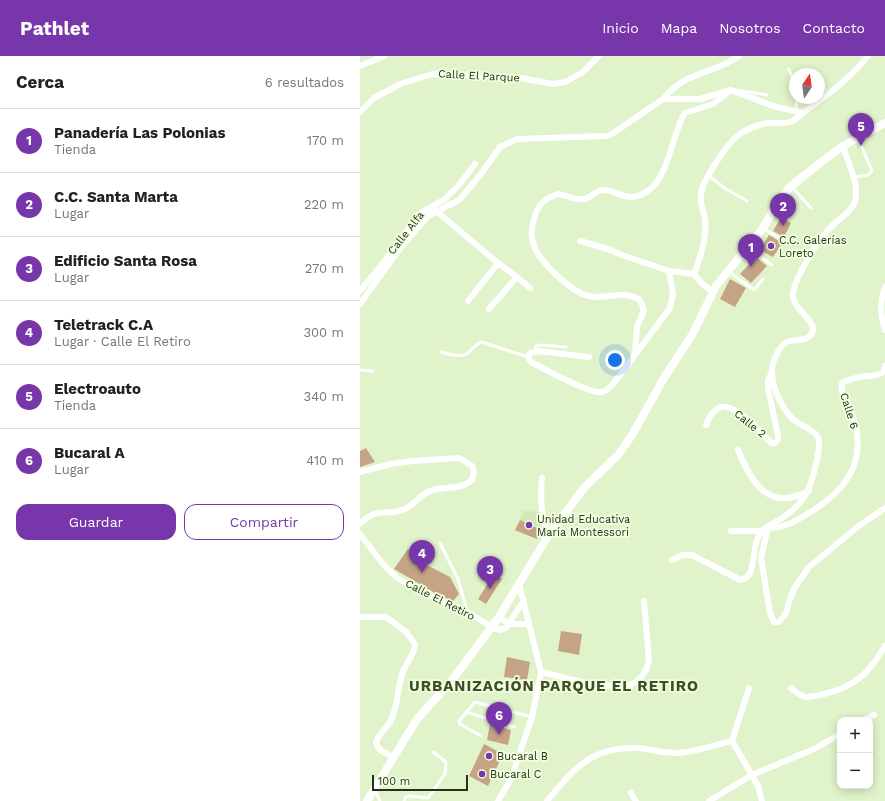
<!DOCTYPE html>
<html lang="es">
<meta charset="utf-8">
<style>
body{margin:0;font-family:"Work Sans",sans-serif;background:#f2f2f2;color:#222}
.controls{position:absolute;right:12px;bottom:12px;display:grid;overflow:hidden;border-radius:8px;box-shadow:0 2px 10px #0003}
.controls button{width:36px;height:36px;display:grid;place-items:center;padding:0;border:0;border-bottom:1px solid #e0e0e0;background:#fff;color:#222;font:20px sans-serif}
.compass{position:absolute;left:429px;top:12px;width:36px;height:36px;border-radius:50%;background:#fff;box-shadow:0 2px 10px #0003;rotate:13deg}
.scale{position:absolute;left:12px;bottom:10px;width:96px;box-sizing:border-box;padding-left:4px;border:2px solid #292f1f;border-top:0;font-size:11px;line-height:14px;white-space:nowrap;color:#292f1f;-webkit-text-stroke:3px #f1ffde;paint-order:stroke}
.you{position:absolute;left:255px;top:304px;width:14px;height:14px;margin:-10px;border:3px solid #fff;border-radius:50%;background:#1a73e8;box-shadow:0 0 0 6px #1a73e833}
.badge{display:grid;place-items:center;width:26px;height:26px;border-radius:50%;background:#7737ab;color:#fff;font-size:13px;font-weight:700}
.pin{position:absolute;translate:-50% -33px;filter:drop-shadow(0 1px 2px #0008)}
.pin::after{content:'';position:absolute;top:21px;width:14px;height:12px;background:inherit;clip-path:polygon(0 0,100% 0,50% 100%)}
.list{margin:0;padding:0;list-style:none}
h2{display:flex;justify-content:space-between;align-items:center;height:52px;margin:0;padding:0 16px;font-size:17px}
h2 small{font-size:13px;font-weight:400;color:#767676}
.list li{display:grid;grid-template-columns:26px 1fr auto;gap:12px;align-items:center;box-sizing:border-box;height:64px;padding:0 16px;border-top:1px solid #e0e0e0}
.list b{display:block;font-size:15px;white-space:nowrap}
.list p{margin:0;font-size:13px;white-space:nowrap;color:#767676}
.list em{font-size:13px;font-style:normal;color:#767676}
.actions{display:flex;gap:8px;padding:12px 16px}
.actions a{flex:1;padding:9px 0;border:1px solid #7737ab;border-radius:12px;text-align:center;font-size:14px;color:#7737ab}
.actions .main{background:#7737ab;color:#fff}
.map{position:relative;flex:none;width:525px;height:745px;overflow:hidden}
header{display:flex;align-items:center;gap:24px;box-sizing:border-box;height:56px;padding:0 20px;background:#7737ab;color:#fff}
header strong{font-size:19px}
nav{display:flex;gap:22px;margin-inline-start:auto;font-size:14px}
main{display:flex}
aside{flex:1;background:#fff}
.map>svg:first-child{display:block}
</style>
<header>
<strong>Pathlet</strong>
<nav><a>Inicio</a><a>Mapa</a><a>Nosotros</a><a>Contacto</a></nav>
</header>
<main>
<aside>
<h2>Cerca<small>6 resultados</small></h2>
<ul class="list">
<li><span class="badge">1</span><div><b>Panadería Las Polonias</b><p>Tienda</p></div><em>170 m</em></li>
<li><span class="badge">2</span><div><b>C.C. Santa Marta</b><p>Lugar</p></div><em>220 m</em></li>
<li><span class="badge">3</span><div><b>Edificio Santa Rosa</b><p>Lugar</p></div><em>270 m</em></li>
<li><span class="badge">4</span><div><b>Teletrack C.A</b><p>Lugar · Calle El Retiro</p></div><em>300 m</em></li>
<li><span class="badge">5</span><div><b>Electroauto</b><p>Tienda</p></div><em>340 m</em></li>
<li><span class="badge">6</span><div><b>Bucaral A</b><p>Lugar</p></div><em>410 m</em></li>
</ul>
<div class="actions"><a class="main">Guardar</a><a>Compartir</a></div>
</aside>
<div class="map">
<svg width="525" height="745" viewBox="0 0 525 745">
<rect width="100%" height="100%" fill="#e1f3ca"/>
<!-- built -->
<path fill="#d3e7b7" d="M164 455 179 456 182 475 177 483 155 475Z"/>
<!-- building -->
<path fill="#c4a485" d="M421 161 431 167 424 181 413 175Z
M409 179 422 187 413 201 400 194Z
M396 201 407 210 391 227 380 218Z
M370 223 386 232 375 251 360 243Z
M6 392 15 406 0 411V395Z
M160 464 181 474 177 483 155 474Z
M48 493 66 503 63 507 90 521 99 538 93 545 75 537 34 513Z
M134 518 142 523 126 548 118 543Z
M201 575 222 578 219 599 198 595Z
M147 601 170 606 167 624 144 621Z
M130 668 151 674 148 689 127 684Z
M124 688 143 698 128 730 109 720Z"/>
<g fill="none" stroke-linecap="round" stroke-linejoin="round">
<!-- service -->
<path stroke="#fff" stroke-width="3" d="M429 13 435 29
M376 34 407 39
M436 54 437 42
M349 120 366 133 387 145
M494 121 508 119 512 115 498 82
M431 130 451 152
M404 173 427 186
M388 192 412 209
M369 216 394 234 403 223
M81 296C90 298 102 303 109 296 114 291 116 288 122 286L168 301
M174 296 176 290 180 289 206 291
M0 314 13 315
M80 487 98 523 107 555
M106 656 154 671
M121 680 100 668 99 665 115 646 172 661
M15 734 20 745
M44 745 46 741 49 740 68 742 85 718 86 706 73 696"/>
<!-- minor -->
<path stroke="#fff" stroke-width="6" d="M0 10 24 0
M303 43C325 15 352 19 379 0
M0 56 14 42 40 28 72 18 161 22 193 28 205 26 223 16 239 0
M443 57C466 40 491 22 508 0
M76 155 138 207 108 245
M220 185 248 193 262 199 309 215 334 218
M157 221 170 232
M525 231C519 246 520 259 525 274
M0 235 28 201 59 158 85 143 99 129 115 108
M0 248 41 191 68 160 99 144 121 118 140 91 157 83 246 80 252 78 303 43H340L371 34 413 50 443 57C427 72 425 65 407 67 398 69 388 73 381 77 369 84 343 124 341 137 339 147 344 155 345 164 347 182 340 202 334 218L342 228 352 235
M129 253 157 221 138 207
M275 298 277 271 284 254 280 244C263 233 247 244 229 240 211 236 178 205 173 187 170 179 172 170 174 163 178 148 184 143 198 138 206 139 216 145 225 143 232 141 236 134 244 134 253 134 261 141 271 141 310 138 309 81 325 57L353 48 371 34
M229 301 179 295 170 297 168 301 171 306C183 312 231 339 242 336 247 335 250 331 254 327L310 252 313 238 309 215
M346 369C349 362 353 353 362 351 375 348 403 377 411 387H415L418 384V380L408 332V324L412 316
M378 394C392 428 409 456 449 435
M0 416 31 408 53 405 99 402 112 410 114 416 112 424C101 434 87 430 73 434 61 437 56 448 45 453 26 461 19 449 0 468
M182 422C180 442 181 460 188 480
M408 471 401 502 410 557 414 566H419L426 557 430 543 435 531 449 511 500 469 525 452
M408 471C425 474 438 463 452 455 489 432 508 402 492 358 489 347 480 339 482 327 493 319 520 321 523 316 524 315 524 312 525 310
M371 475H403
M0 478 23 508 37 522 64 537 107 556 132 571 139 574 146 572 164 544
M312 504 322 499H332L380 524C399 522 389 489 402 475 407 470 416 466 422 462 445 447 450 434 456 408 458 400 461 388 458 381 454 374 445 371 438 367 424 358 413 334 412 318 411 308 418 291 427 286 435 283 448 286 452 277 459 265 430 253 433 236 437 218 456 188 469 173 478 162 495 156 496 140 498 125 487 105 483 90
M0 561H26L46 576 55 588C55 597 48 605 44 613 37 629 39 648 31 664 27 673 18 677 16 687L20 694 33 701
M139 561 149 568H169
M181 616C203 621 257 638 276 626 283 621 287 613 289 605L284 545
M431 632C444 644 448 642 464 638 495 631 509 617 525 590
M504 664 514 659
M372 685 389 632
M271 737 276 745
M138 745 151 723 172 661 181 616 159 528
M187 745C214 713 231 690 278 692 290 693 302 697 315 697 333 697 354 689 372 685L398 730 402 745
M349 745 392 719 454 693 480 678"/>
<!-- tertiary -->
<path stroke="#fff" stroke-width="8" d="M7 745 57 663 93 623 139 561 188 480 224 432 259 398 272 379 304 322 332 279 356 230 403 172 420 143 431 130 460 107 483 90 525 67"/>
</g>
<!-- markers -->
<g fill="#7737ab" stroke="#f1ffde" stroke-width="1.5">
<circle cx="411" cy="190" r="4"/>
<circle cx="169" cy="469" r="4"/>
<circle cx="129" cy="700" r="4"/>
<circle cx="122" cy="718" r="4"/>
</g>
<g text-anchor="middle" dominant-baseline="central" stroke-width="3.5" stroke-linejoin="round" paint-order="stroke">
<!-- street labels -->
<g font-size="11" fill="#292f1f" stroke="#f1ffde">
<text transform="translate(119 20) rotate(3)">Calle El Parque</text>
<text transform="translate(46 177) rotate(-52)">Calle Alfa</text>
<text transform="translate(489 355) rotate(72)">Calle 6</text>
<text transform="translate(390 368) rotate(39)">Calle 2</text>
<text transform="translate(80 544) rotate(27)">Calle El Retiro</text>
</g>
<!-- poi labels -->
<g font-size="11" fill="#292f1f" stroke="#f1ffde" text-anchor="start">
<text x="419" y="184">C.C. Galerías<tspan x="419" dy="13">Loreto</tspan></text>
<text x="177" y="463">Unidad Educativa<tspan x="177" dy="13">María Montessori</tspan></text>
<text x="137" y="700">Bucaral B</text>
<text x="130" y="718">Bucaral C</text>
</g>
<!-- district labels -->
<g font-size="15" font-weight="bold" letter-spacing="1" fill="#404d2b" stroke="#f1ffde">
<text x="194" y="630">URBANIZACIÓN PARQUE EL RETIRO</text>
</g>
</g>
</svg>
<div class="controls">
<button>+</button>
<button>−</button>
</div>
<svg class="compass" viewBox="-18 -18 36 36"><path d="M0-13l5 13h-10z" fill="#e53935"/><path d="M0 13l5-13h-10z" fill="#767676"/></svg>
<div class="scale">100 m</div>
<div class="you"></div>
<div class="pin badge" style="left:391px;top:211px">1</div>
<div class="pin badge" style="left:423px;top:170px">2</div>
<div class="pin badge" style="left:130px;top:533px">3</div>
<div class="pin badge" style="left:62px;top:517px">4</div>
<div class="pin badge" style="left:501px;top:90px">5</div>
<div class="pin badge" style="left:139px;top:679px">6</div>
</div>
</main>
